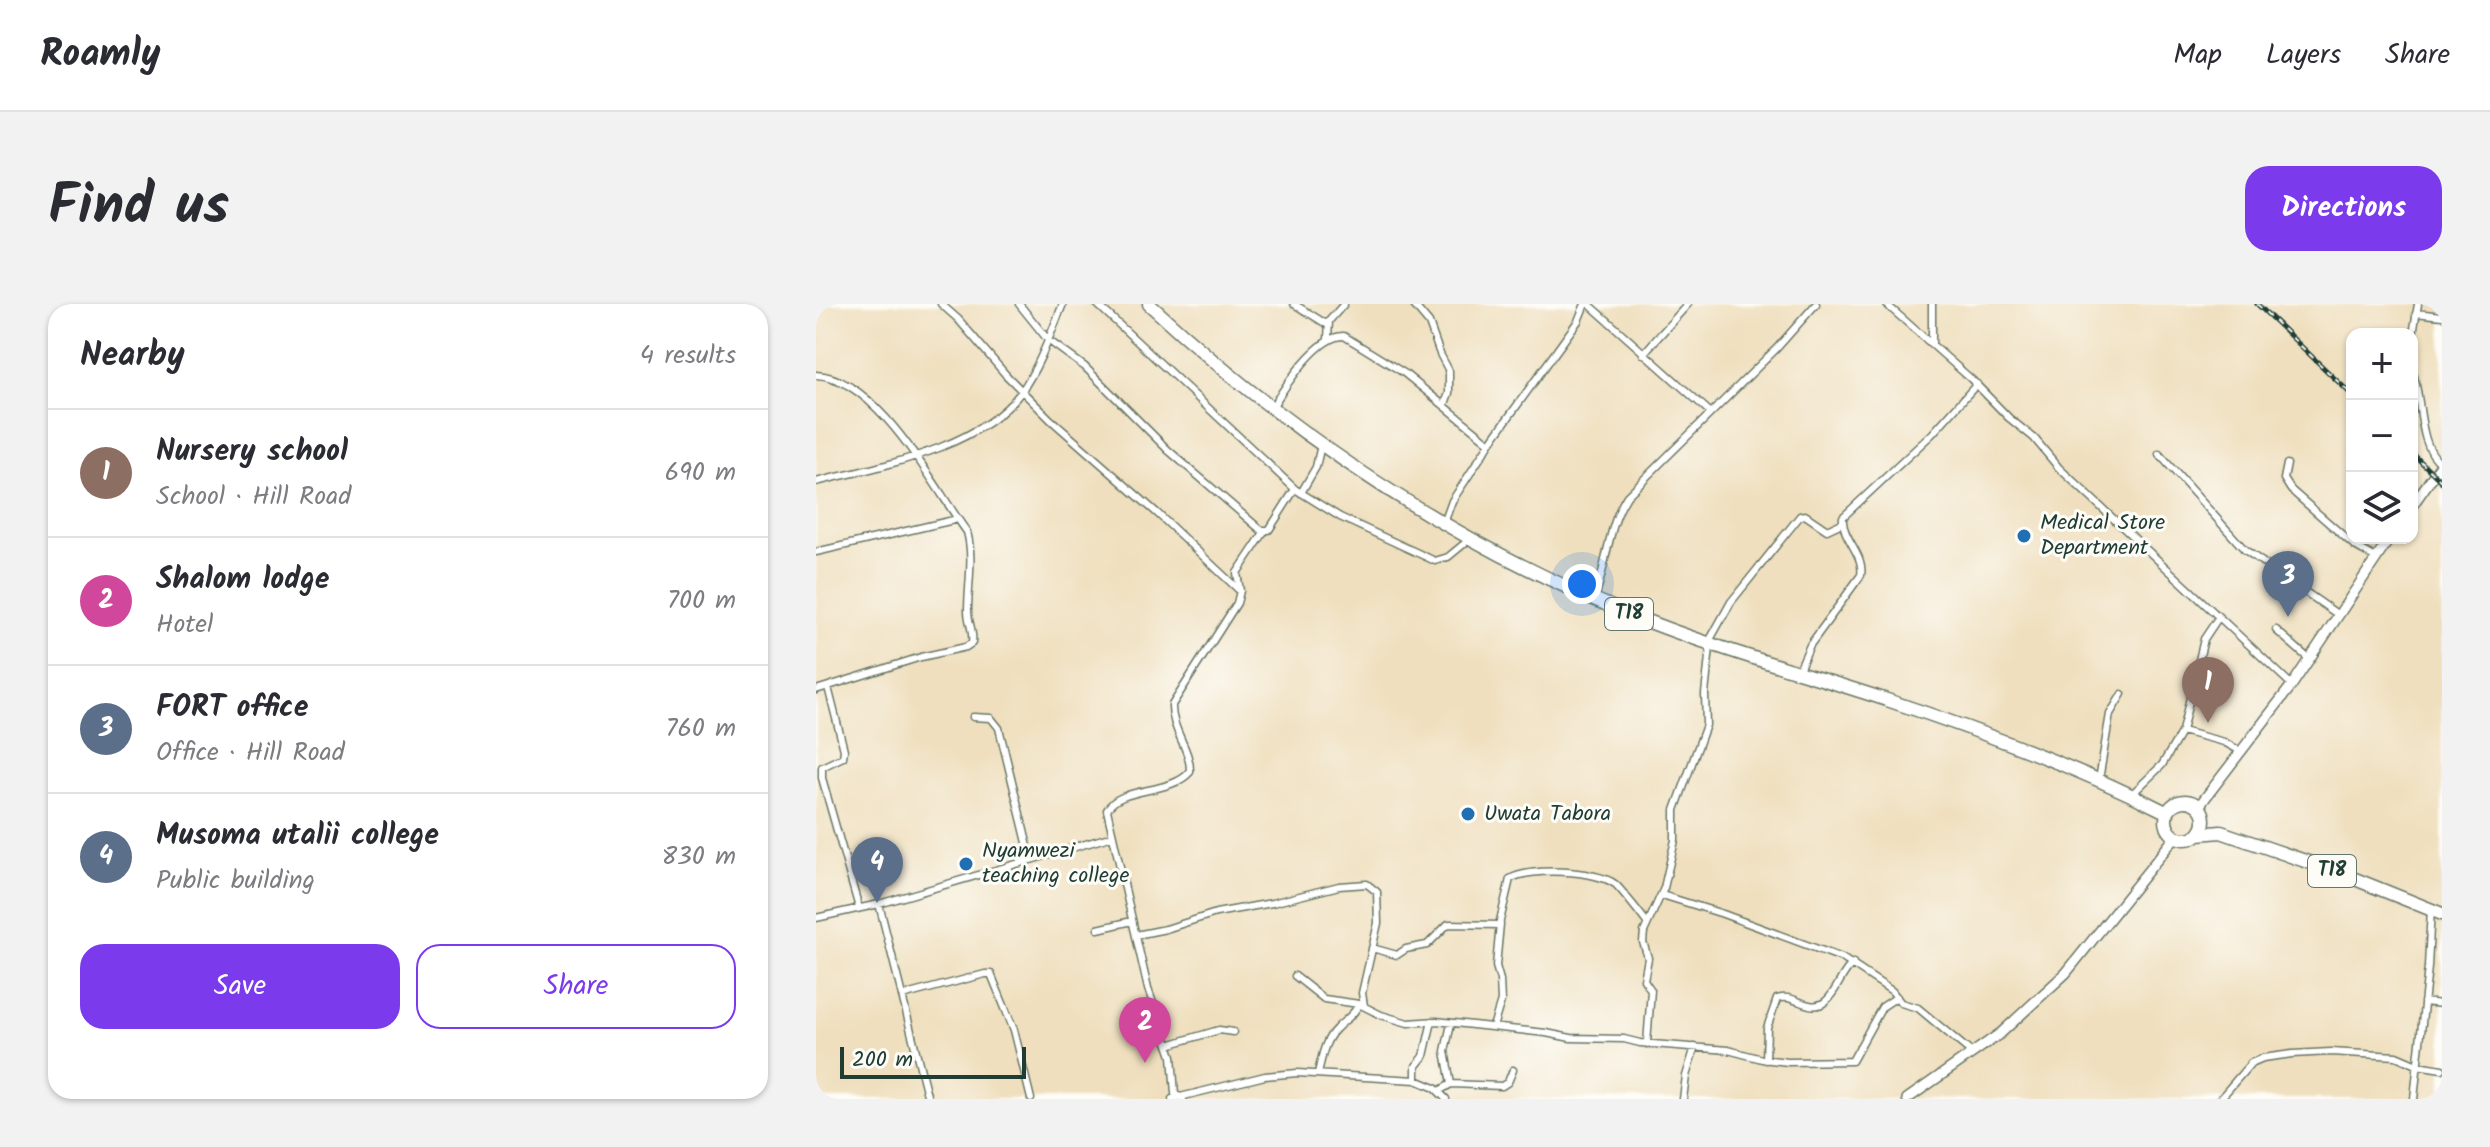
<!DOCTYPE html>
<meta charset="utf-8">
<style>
body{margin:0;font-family:Kalam,sans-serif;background:#f2f2f3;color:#2b2b33}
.controls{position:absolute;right:24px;top:24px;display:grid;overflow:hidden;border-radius:16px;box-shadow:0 2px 6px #0004}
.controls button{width:72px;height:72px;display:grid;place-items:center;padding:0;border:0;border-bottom:2px solid #e1e1e2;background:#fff;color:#2b2b33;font:40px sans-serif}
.scale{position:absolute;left:24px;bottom:20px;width:186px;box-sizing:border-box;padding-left:8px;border:4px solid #1f3d34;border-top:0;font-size:22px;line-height:28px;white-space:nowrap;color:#1f3d34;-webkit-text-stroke:6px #fdfcf7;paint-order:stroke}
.you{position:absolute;left:766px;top:280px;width:28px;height:28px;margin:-20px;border:6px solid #fff;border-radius:50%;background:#1a73e8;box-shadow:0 0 0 12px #1a73e833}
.badge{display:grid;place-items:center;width:52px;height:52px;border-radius:50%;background:#7c3aed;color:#fff;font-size:26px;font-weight:700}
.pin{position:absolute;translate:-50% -66px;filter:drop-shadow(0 2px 4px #0008)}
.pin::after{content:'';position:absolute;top:42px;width:28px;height:24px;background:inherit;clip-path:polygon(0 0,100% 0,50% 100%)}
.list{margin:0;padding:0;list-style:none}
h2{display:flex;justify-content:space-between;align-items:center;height:104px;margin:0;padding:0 32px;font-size:34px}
h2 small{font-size:26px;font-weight:400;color:#7c7c81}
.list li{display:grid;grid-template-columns:52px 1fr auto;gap:24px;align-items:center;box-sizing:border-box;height:128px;padding:0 32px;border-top:2px solid #e1e1e2}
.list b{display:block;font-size:30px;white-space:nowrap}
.list p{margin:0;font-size:26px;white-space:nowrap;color:#7c7c81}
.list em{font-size:26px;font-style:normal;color:#7c7c81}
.actions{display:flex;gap:16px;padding:24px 32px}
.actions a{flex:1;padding:18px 0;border:2px solid #7c3aed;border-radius:24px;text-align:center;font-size:28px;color:#7c3aed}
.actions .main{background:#7c3aed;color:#fff}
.icon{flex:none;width:44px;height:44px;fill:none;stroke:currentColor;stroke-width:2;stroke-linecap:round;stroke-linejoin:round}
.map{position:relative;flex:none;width:1626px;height:795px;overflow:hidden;border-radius:24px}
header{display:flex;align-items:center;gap:48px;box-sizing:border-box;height:112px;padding:0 40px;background:#fff;border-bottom:2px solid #e1e1e2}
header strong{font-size:38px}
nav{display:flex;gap:44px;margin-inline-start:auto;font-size:28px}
.intro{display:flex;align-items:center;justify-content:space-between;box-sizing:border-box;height:192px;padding:0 48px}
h1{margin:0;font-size:56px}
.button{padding:20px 36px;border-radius:24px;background:#7c3aed;color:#fff;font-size:28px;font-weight:700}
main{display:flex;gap:48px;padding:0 48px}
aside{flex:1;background:#fff;border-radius:24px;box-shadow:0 2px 6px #0004}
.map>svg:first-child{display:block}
</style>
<header>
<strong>Roamly</strong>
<nav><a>Map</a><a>Layers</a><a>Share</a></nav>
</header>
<div class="intro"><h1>Find us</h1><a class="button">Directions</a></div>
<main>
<aside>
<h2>Nearby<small>4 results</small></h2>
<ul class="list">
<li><span class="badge" style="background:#8d6e63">1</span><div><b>Nursery school</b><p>School · Hill Road</p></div><em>690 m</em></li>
<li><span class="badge" style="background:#d1479c">2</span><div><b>Shalom lodge</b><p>Hotel</p></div><em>700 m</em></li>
<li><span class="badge" style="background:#5c6f8a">3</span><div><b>FORT office</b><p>Office · Hill Road</p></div><em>760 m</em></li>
<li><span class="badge" style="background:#5c6f8a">4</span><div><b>Musoma utalii college</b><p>Public building</p></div><em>830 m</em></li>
</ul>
<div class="actions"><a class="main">Save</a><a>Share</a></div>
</aside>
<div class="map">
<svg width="1626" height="795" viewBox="0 0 1626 795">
<rect width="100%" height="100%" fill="#fdfcf7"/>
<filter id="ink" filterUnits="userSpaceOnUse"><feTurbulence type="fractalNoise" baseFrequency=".0125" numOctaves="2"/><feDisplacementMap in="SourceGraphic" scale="16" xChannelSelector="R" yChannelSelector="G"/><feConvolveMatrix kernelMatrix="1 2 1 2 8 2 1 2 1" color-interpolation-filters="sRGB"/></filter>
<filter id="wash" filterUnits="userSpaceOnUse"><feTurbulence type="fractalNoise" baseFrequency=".006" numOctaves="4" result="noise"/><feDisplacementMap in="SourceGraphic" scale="32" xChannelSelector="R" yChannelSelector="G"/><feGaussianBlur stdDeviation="1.8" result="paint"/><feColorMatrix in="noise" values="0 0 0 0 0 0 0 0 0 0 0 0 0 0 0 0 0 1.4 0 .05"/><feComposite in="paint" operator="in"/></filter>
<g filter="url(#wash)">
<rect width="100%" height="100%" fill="#efdfbe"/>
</g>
<g filter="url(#ink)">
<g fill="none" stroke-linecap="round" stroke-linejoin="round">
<defs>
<path id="street" d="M125 0 142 15 190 71 234 115 341 209 424 287
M203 0 232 36 269 63 352 146 445 226H453L479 185
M281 0 479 185 524 213 619 257 632 253 654 235
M478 0 512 21
M597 0 613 19 624 50 633 67V89L629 100
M773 0 895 109
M1070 0 1155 75 1193 114 1218 134 1243 164 1476 381
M1116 0V40
M1600 9 1626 12
M512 35 513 17 528 0
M1596 37 1602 0
M827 50 872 0
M1596 66C1607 95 1601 141 1625 159
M0 71C61 73 118 183 151 228 158 253 152 281 152 307 152 318 158 328 156 339L150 343 105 353 0 386
M455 105C468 84 501 31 528 32L588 69 674 139
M1343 150 1429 246 1521 310
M1471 160 1468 175 1475 186 1539 242 1560 254
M0 178C64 162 163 145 205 88 223 63 235 29 247 0
M485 189 500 163 505 141
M628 219 636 197 674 139 762 17 769 0
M0 248 142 215
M778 296C791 262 791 223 811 192L961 44 1000 0
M1460 326 1493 355
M982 368 994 341 1045 271C1049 250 1025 234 1027 213L1116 130 1161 80
M12 383 28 446 27 453 6 463V474L43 604
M157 413 175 414 183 424 215 555
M1366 427 1388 335 1402 314
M1283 476 1294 410 1306 390
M1315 491 1346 461 1366 427 1408 438 1426 448
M846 591 907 610 1026 654 1076 687 1085 699 1102 704 1156 749
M63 600 112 795
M0 614 63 600 297 532
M282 625 316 617
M320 631 350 625 400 609 456 599 523 582 551 580 561 588 562 619 546 689 548 702
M556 644 581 651 590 645 611 641 632 620 683 621 694 575C713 563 781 566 799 580 804 584 826 612 831 619
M479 672 508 695 543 700 565 711 592 719 620 717 730 729 755 734 808 735 824 739 912 746 946 755 972 758 1036 757 1066 703 1081 693
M86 692 169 670H175L198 726 215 795
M1608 698 1626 700
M677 723 685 697 684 676 680 662 684 620
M831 740 835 686 828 676 832 654 827 638 828 628 848 584 859 536V506L890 421 889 390 895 334 915 298 984 212 989 211 1011 226 1026 219
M352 741 403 726 417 728
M950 756 951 724 961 695C978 688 994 711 1010 697 1022 686 1025 669 1037 659
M502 769C506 753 508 737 520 725 529 715 537 713 543 700
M600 776V762L608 752 616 717
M635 780 629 747 635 720
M623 787 635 780 686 782 692 778 697 766
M356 795 449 772 481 769 600 776 619 784 630 795
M367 795 359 790 356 752 332 685 291 506C303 482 354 491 374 468 375 445 355 426 356 401L421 299 424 287 421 269 449 227
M867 795 870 772 879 743
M1404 795 1435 759 1447 754 1476 750 1515 748 1580 752 1601 761 1626 765
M1598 795 1612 663 1615 604"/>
<path id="secondary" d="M1596 202 1626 159
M1383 502 1476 381 1574 234
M1091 795 1185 729 1250 669 1360 532"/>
<path id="highway" d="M333 0C480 136 648 247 836 319 913 349 993 370 1071 396 1168 428 1261 463 1352 509
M1350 516a19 19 0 1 1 38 0a19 19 0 1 1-38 0Z
M1382 530 1405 528 1524 569 1626 610"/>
</defs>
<!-- street casing -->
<use href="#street" stroke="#687664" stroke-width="9"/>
<!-- secondary casing -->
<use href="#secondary" stroke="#687664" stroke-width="12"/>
<!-- highway casing -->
<use href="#highway" stroke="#687664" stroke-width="15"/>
<!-- street -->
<use href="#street" stroke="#fff" stroke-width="6"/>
<!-- secondary -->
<use href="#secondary" stroke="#fff" stroke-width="9"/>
<!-- highway -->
<use href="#highway" stroke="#fff" stroke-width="12"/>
<defs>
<path id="rail" d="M1441 0 1536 91
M1596 149 1626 178"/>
</defs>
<!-- rail casing -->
<use href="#rail" stroke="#1f3d34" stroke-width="5"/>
<!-- rail -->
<use href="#rail" stroke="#fdfcf7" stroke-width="2" stroke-dasharray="6" stroke-linecap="butt"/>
</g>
</g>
<!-- markers -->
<g fill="#1f6fb2" stroke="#fdfcf7" stroke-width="3">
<circle cx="1208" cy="232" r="8"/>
<circle cx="652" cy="510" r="8"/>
<circle cx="150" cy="560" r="8"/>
</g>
<g text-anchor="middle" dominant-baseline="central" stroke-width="6" stroke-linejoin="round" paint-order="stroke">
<!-- shield labels -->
<g fill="#fdfcf7" stroke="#62766e" stroke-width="2">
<rect x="789" y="294" width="48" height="32" rx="6"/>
<rect x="1492" y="551" width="48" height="32" rx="6"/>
</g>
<g font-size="20" font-weight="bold" fill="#1f3d34">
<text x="813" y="310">T18</text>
<text x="1516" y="567">T18</text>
</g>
<!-- poi labels -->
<g font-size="22" fill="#1f3d34" stroke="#fdfcf7" text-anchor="start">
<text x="1224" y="219">Medical Store<tspan x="1224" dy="25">Department</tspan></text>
<text x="668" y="510">Uwata Tabora</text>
<text x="166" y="547">Nyamwezi<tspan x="166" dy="25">teaching college</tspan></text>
</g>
</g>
</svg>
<div class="controls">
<button>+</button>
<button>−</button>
<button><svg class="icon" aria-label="layers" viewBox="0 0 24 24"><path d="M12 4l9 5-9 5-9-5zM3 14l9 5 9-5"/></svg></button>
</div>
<div class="scale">200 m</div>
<div class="you"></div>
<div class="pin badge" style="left:1392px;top:419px;background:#8d6e63">1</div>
<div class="pin badge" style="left:329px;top:759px;background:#d1479c">2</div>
<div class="pin badge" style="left:1472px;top:313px;background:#5c6f8a">3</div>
<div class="pin badge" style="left:61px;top:599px;background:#5c6f8a">4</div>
</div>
</main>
